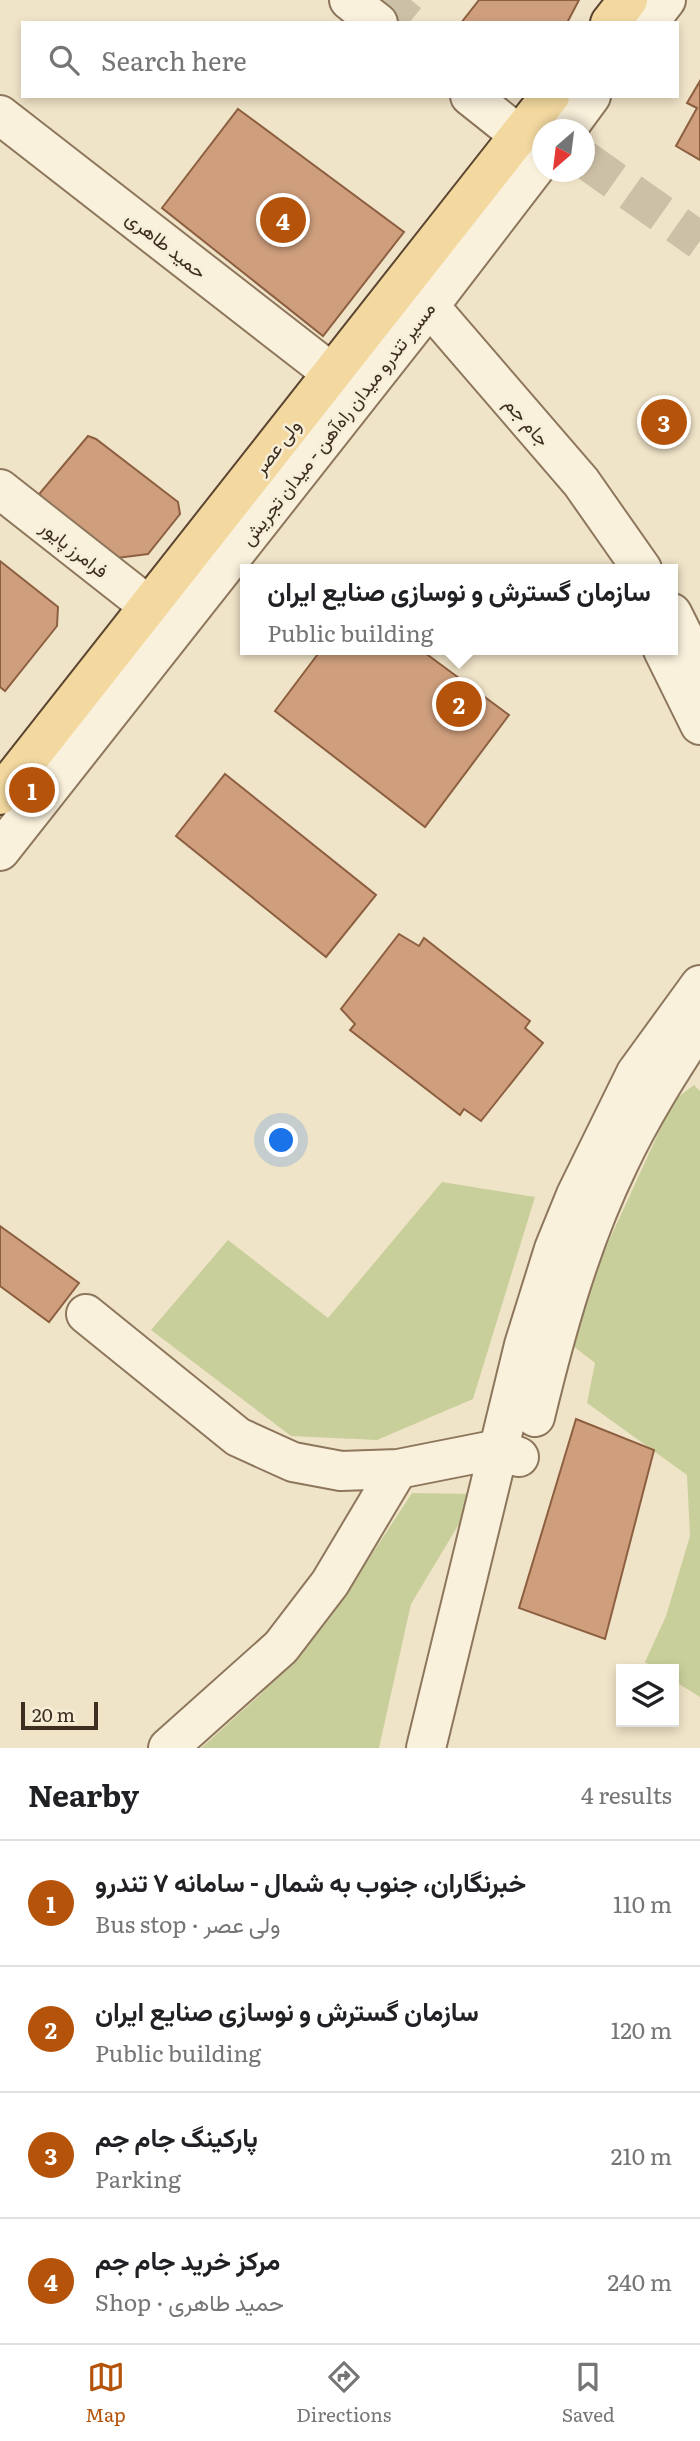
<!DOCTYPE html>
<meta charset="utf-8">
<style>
body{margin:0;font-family:Literata,Vazirmatn,serif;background:#f2f2f2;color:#202124}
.controls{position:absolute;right:21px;bottom:21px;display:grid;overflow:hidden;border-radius:0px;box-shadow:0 4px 10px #0003}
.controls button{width:63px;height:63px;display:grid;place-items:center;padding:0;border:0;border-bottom:2px solid #e0e0e0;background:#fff;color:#202124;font:35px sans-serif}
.compass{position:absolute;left:532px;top:119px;width:63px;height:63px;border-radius:50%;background:#fff;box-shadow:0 4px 10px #0003;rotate:208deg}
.scale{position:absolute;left:21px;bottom:18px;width:77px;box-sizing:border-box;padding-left:7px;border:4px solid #3d2e20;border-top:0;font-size:19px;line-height:24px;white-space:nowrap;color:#3d2e20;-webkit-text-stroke:5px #f7eed8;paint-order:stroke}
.you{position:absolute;left:282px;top:1141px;width:24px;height:24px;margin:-18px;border:5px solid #fff;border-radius:50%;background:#1a73e8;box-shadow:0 0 0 10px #1a73e833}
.badge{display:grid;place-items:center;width:46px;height:46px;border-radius:50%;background:#b45309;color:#fff;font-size:23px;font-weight:700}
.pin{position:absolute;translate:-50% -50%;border:4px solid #fff;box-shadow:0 2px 7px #0006}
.popup{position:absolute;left:240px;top:564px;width:438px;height:91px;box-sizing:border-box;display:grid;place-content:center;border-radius:0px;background:#fff;filter:drop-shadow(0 2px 5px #0005);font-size:23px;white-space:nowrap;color:#757577}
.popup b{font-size:26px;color:#202124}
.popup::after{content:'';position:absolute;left:50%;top:100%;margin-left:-14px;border:14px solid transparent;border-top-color:#fff}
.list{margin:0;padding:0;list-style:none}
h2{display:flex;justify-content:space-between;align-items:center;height:91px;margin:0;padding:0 28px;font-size:30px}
h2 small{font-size:23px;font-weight:400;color:#757577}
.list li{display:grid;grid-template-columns:46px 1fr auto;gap:21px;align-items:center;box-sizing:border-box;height:126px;padding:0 28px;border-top:2px solid #e0e0e0}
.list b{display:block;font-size:26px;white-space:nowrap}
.list p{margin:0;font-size:23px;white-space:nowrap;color:#757577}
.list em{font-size:23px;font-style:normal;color:#757577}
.icon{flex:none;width:38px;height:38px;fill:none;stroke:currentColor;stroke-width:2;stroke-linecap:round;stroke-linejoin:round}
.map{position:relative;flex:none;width:700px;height:1748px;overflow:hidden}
.search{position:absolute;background:#fff;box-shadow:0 4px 10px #0003;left:21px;right:21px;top:21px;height:77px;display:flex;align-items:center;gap:18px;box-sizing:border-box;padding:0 24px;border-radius:0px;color:#757577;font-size:26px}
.sheet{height:595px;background:#fff}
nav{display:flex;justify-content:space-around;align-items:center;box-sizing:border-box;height:98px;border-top:2px solid #e0e0e0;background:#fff;font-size:19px;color:#757577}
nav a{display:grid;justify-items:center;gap:4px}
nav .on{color:#b45309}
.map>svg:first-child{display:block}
</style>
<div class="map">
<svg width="700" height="1748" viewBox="0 0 700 1748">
<rect width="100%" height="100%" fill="#f0e4c8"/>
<!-- green -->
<path fill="#c9cf9b" d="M694 1085 700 1091V1697L674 1681V1669H656L645 1662 666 1616 690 1536 687 1475 587 1403 595 1363 564 1339 673 1101Z
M442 1182 535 1197 473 1399 377 1440 291 1436 151 1330 228 1240 328 1318Z
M412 1493 477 1494 411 1604 379 1748H201L260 1695 337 1607Z"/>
<!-- building -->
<path fill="#cf9f7d" stroke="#8d5f41" stroke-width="2" d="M479 0H579L567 23H461Z
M700 81V160L676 146 697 108 687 103Z
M238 109 404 232 323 336 162 208Z
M88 436 96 439 178 502 180 514 148 554 117 558 41 499 40 493Z
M0 561 58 607 57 626 5 691 0 687Z
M321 650H421L509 715 425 827 275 711Z
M225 774 376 895 326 957 176 836Z
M399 934 419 946 424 938 530 1021 525 1028 543 1043 481 1121 464 1109 460 1115 350 1030 355 1024 341 1009Z
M0 1226 79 1283 49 1322 0 1286Z
M576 1419 654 1450 605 1639 519 1608Z"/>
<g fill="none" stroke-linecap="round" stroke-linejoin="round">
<!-- highway-tunnel -->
<path stroke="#ccc0a6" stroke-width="38" stroke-dasharray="38 19" stroke-linecap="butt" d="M381 0 409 23
M584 159 700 241"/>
<defs>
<path id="minor" d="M349 0 378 23
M648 23 666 0
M470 96 519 135
M0 115 333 374
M566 130 591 96
M412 286 581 482 642 569
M0 489 150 607
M672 613 700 669
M663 650 700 725
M0 851 417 322 542 159
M86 1314 238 1437 293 1462 341 1471 398 1469 499 1449 519 1457
M535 1417C556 1330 580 1243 619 1163 641 1116 669 1072 697 1029
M168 1748 281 1647 330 1583 398 1469
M426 1748 524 1345 554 1249 576 1195 636 1073 700 985"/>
<path id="major" d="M610 23 628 0
M0 795 550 96"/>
</defs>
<!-- minor casing -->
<use href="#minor" stroke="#8d765c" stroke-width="42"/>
<!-- major casing -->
<use href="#major" stroke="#5b4430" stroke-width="42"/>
<!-- minor -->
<use href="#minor" stroke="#faf1dc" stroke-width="38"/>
<!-- major -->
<use href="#major" stroke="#f3d9a0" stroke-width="38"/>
</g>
<g text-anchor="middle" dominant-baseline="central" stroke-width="5" stroke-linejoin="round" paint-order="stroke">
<!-- street labels -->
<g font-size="19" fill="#3d2e20" stroke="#f7eed8">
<text transform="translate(167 244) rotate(38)">حمید طاهری</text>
<text transform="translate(528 421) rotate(49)">جام جم</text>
<text transform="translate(337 423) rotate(-52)">مسیر تندرو میدان راه‌آهن - میدان تجریش</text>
<text transform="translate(276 446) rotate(-52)">ولی عصر</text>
<text transform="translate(75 548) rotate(38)">فرامرز پایور</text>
</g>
</g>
</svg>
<div class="controls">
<button><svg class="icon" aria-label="layers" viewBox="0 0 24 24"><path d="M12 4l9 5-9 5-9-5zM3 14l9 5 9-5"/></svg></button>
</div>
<svg class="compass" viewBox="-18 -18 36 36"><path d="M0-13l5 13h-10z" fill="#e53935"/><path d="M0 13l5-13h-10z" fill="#757577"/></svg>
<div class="scale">20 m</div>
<div class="you"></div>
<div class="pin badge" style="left:32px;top:790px">1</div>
<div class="pin badge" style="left:459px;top:704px">2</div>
<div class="popup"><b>سازمان گسترش و نوسازی صنایع ایران</b>Public building</div>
<div class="pin badge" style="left:664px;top:422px">3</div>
<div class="pin badge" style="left:283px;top:220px">4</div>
<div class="search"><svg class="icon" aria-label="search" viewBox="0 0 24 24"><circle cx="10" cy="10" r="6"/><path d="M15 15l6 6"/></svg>Search here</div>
</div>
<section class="sheet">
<h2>Nearby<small>4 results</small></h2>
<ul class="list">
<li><span class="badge">1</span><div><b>خبرنگاران، جنوب به شمال - سامانه ۷ تندرو</b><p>Bus stop · ولی عصر</p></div><em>110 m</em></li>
<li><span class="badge">2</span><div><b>سازمان گسترش و نوسازی صنایع ایران</b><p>Public building</p></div><em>120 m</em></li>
<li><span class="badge">3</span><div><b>پارکینگ جام جم</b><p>Parking</p></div><em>210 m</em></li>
<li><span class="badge">4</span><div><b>مرکز خرید جام جم</b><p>Shop · حمید طاهری</p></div><em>240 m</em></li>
</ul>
</section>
<nav>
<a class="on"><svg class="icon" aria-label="map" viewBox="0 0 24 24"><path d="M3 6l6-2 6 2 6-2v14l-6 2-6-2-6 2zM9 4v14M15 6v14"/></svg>Map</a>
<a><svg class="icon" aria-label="directions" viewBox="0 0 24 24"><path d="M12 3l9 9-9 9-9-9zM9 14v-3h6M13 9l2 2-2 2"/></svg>Directions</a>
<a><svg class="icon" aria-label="saved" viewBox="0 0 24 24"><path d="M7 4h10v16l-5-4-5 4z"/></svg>Saved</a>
</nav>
